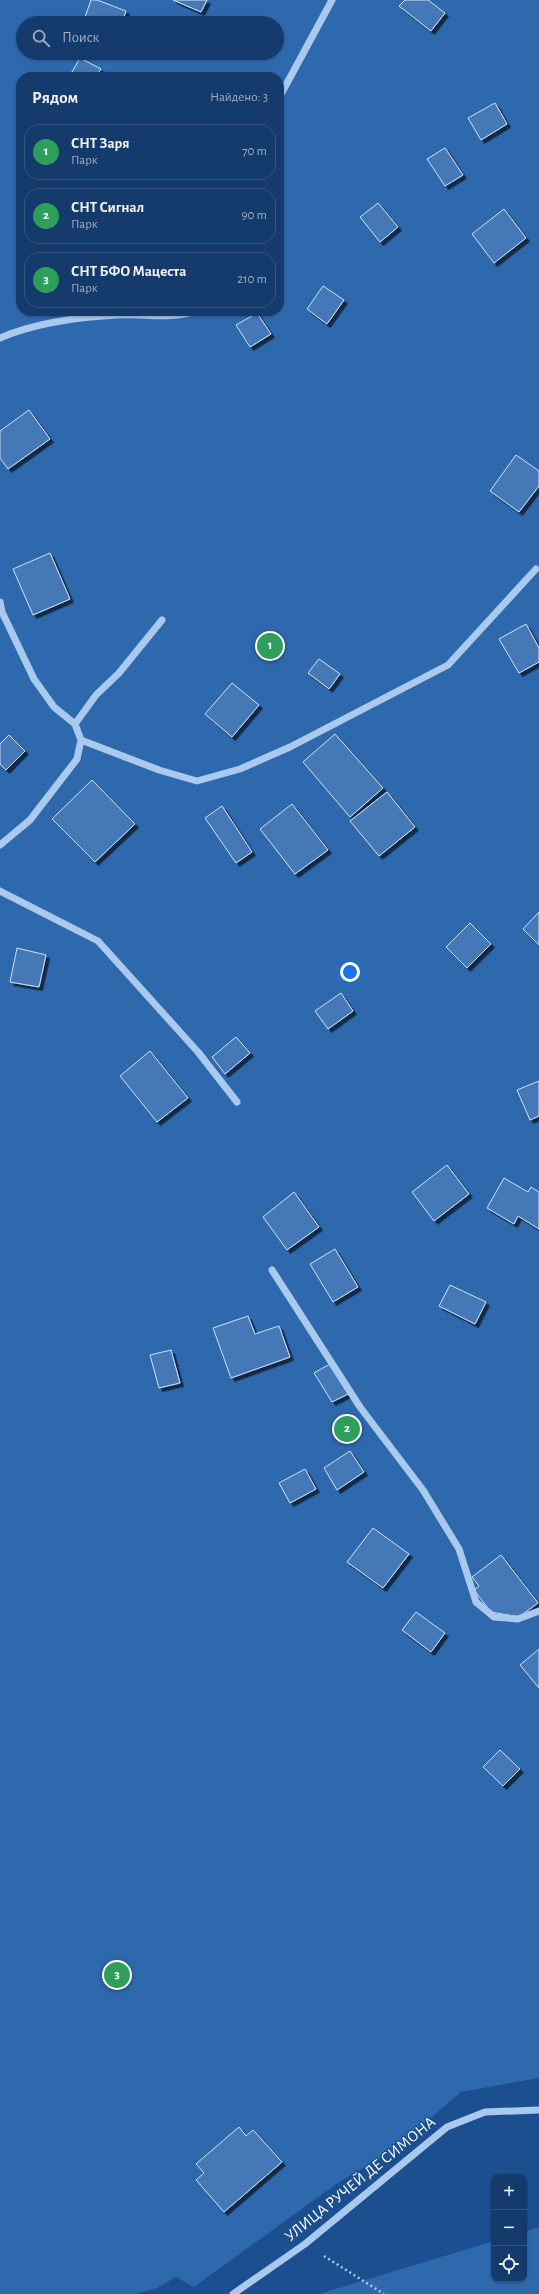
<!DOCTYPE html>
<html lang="ru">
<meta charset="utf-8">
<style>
body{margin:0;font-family:"Alegreya Sans",sans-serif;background:#214673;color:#f1f3f6}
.controls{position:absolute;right:12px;bottom:12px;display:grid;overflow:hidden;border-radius:8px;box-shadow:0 1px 3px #0004}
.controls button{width:36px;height:36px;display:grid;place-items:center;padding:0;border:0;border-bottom:1px solid #33557e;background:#143b6b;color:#f1f3f6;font:20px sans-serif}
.you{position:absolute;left:350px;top:972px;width:14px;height:14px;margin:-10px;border:3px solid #fff;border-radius:50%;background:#1a73e8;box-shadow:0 0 0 6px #1a73e833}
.badge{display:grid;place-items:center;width:26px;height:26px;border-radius:50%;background:#bca0f2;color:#fff;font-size:13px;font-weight:700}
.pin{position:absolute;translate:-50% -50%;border:2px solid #fff;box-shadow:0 1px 4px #0006}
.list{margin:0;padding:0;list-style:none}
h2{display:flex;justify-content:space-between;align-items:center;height:52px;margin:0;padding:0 16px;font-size:17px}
h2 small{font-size:13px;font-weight:400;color:#9dadc1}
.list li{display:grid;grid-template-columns:26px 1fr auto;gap:12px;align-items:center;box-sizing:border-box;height:56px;margin:0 8px 8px;padding:0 8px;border:1px solid #33557e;border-radius:16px}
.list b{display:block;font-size:15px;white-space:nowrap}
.list p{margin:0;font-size:13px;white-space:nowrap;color:#9dadc1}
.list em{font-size:13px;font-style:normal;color:#9dadc1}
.icon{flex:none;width:22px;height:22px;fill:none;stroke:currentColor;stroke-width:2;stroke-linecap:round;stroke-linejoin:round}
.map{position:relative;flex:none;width:539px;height:2294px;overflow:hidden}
.search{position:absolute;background:#143b6b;box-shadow:0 1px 3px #0004;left:16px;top:16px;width:268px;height:44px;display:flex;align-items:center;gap:10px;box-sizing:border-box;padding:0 14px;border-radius:22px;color:#9dadc1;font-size:15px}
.panel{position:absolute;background:#143b6b;box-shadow:0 1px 3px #0004;left:16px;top:72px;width:268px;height:244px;border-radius:16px}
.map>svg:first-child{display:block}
</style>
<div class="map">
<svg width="539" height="2294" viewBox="0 0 539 2294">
<defs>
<filter id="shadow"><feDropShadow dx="3.5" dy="3.5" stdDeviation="0" flood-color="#0009"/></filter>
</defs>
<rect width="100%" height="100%" fill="#1b4f8f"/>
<!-- green -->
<path fill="#2e69ad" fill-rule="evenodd" d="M0 0H539V2078L461 2092 388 2154 339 2182 194 2287 176 2277 157 2288 135 2294H0ZM23 23H277V53H23ZM21 77H279V311H21Z
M539 2227V2294H319L494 2241V2279H524V2232Z"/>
<!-- building -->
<path fill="#4478b7" stroke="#cfe3fa" filter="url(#shadow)" d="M91 0H97L126 11 122 23H83Z
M173 0H207L201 12Z
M405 0H428L445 13 431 31 399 6Z
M80 58 101 69 96 77H69Z
M495 103 507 124 481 140 468 118Z
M445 148 463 175 445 186 427 159Z
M378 203 398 227 380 242 360 217Z
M504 209 526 238 494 263 472 234Z
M323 286 344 300 327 324 307 309Z
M257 313 271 334 250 347 236 325Z
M29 410 50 439 8 469 0 458V431Z
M516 455 539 471V486L519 512 490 491Z
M50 553 70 599 33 615 13 569Z
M526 624 539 648V662L519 673 499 639Z
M319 659 340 674 329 689 308 673Z
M232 683 259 705 232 737 205 714Z
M335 734 383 788 350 817 303 762Z
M9 735 25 751 6 770 0 764V744Z
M92 780 135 824 95 862 52 819Z
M387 792 415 827 379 856 350 821Z
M292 804 328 850 295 874 260 829Z
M222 806 252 852 236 863 205 818Z
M539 912V945L523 929Z
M470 923 491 944 467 968 446 947Z
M17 948 46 955 39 987 10 982Z
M341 993 353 1011 328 1029 315 1011Z
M236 1037 250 1053 225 1074 212 1057Z
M150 1051 188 1098 157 1122 120 1076Z
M539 1081V1116L530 1120 517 1090Z
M447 1165 469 1194 434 1221 412 1192Z
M504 1178 528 1192 531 1187 539 1192V1229L518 1216 514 1224 487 1208Z
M294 1192 319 1227 287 1250 263 1217Z
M335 1249 358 1287 333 1302 310 1264Z
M450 1285 486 1302 475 1324 439 1306Z
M248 1316 255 1334 279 1326 290 1357 231 1378 213 1328Z
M171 1350 180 1383 159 1388 150 1355Z
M330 1364 348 1394 332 1402 314 1373Z
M350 1451 364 1472 337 1490 324 1468Z
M305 1469 316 1489 290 1503 279 1483Z
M373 1528 409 1554 383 1588 347 1562Z
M501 1555 538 1603 519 1617 491 1612 474 1590 479 1586 472 1577Z
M416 1612 445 1633 431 1652 402 1630Z
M539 1649V1688L520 1665Z
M500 1750 520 1769 503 1786 483 1767Z
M239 2127 246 2136 253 2130 282 2162 224 2212 196 2180 204 2173 196 2164Z"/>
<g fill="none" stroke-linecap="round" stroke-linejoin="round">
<!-- path -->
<path stroke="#a9c9ee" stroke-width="2.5" stroke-dasharray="2 3" stroke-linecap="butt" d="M324 2256 384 2294"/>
<!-- minor -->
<path stroke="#a9c9ee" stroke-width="7" d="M279 98 332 0
M0 338C35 323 79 317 117 315 144 313 170 320 196 311
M0 602 2 612 34 679 54 707 75 724 81 740 77 759 30 820 0 845
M75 724 96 695 119 673 162 620
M81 740 159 770 197 781 240 769 290 747 448 665 536 569
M0 891 98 941 198 1052 237 1102
M272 1270 360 1407 423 1490 459 1549 476 1602 494 1617 518 1619 539 1611
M233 2294 305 2244 447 2127 485 2112 539 2110"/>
</g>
<g text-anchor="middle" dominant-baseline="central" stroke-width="3" stroke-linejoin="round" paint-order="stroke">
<!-- street labels -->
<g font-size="16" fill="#fff" stroke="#1b4f8f">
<text transform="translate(360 2179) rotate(-39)">УЛИЦА РУЧЕЙ ДЕ СИМОНА</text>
</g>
</g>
</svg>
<div class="controls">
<button>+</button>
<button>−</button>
<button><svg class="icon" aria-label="locate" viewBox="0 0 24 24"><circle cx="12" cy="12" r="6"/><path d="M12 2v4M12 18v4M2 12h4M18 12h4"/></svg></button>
</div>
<div class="you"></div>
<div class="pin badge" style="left:270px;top:646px;background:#2e9e5b">1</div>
<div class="pin badge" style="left:347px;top:1429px;background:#2e9e5b">2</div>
<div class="pin badge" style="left:117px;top:1975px;background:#2e9e5b">3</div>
<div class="search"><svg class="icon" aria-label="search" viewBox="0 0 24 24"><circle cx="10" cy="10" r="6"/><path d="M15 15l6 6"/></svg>Поиск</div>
<section class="panel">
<h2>Рядом<small>Найдено: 3</small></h2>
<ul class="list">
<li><span class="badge" style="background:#2e9e5b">1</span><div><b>СНТ Заря</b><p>Парк</p></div><em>70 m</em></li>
<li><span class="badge" style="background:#2e9e5b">2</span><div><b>СНТ Сигнал</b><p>Парк</p></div><em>90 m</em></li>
<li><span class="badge" style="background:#2e9e5b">3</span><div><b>СНТ БФО Мацеста</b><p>Парк</p></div><em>210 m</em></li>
</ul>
</section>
</div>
